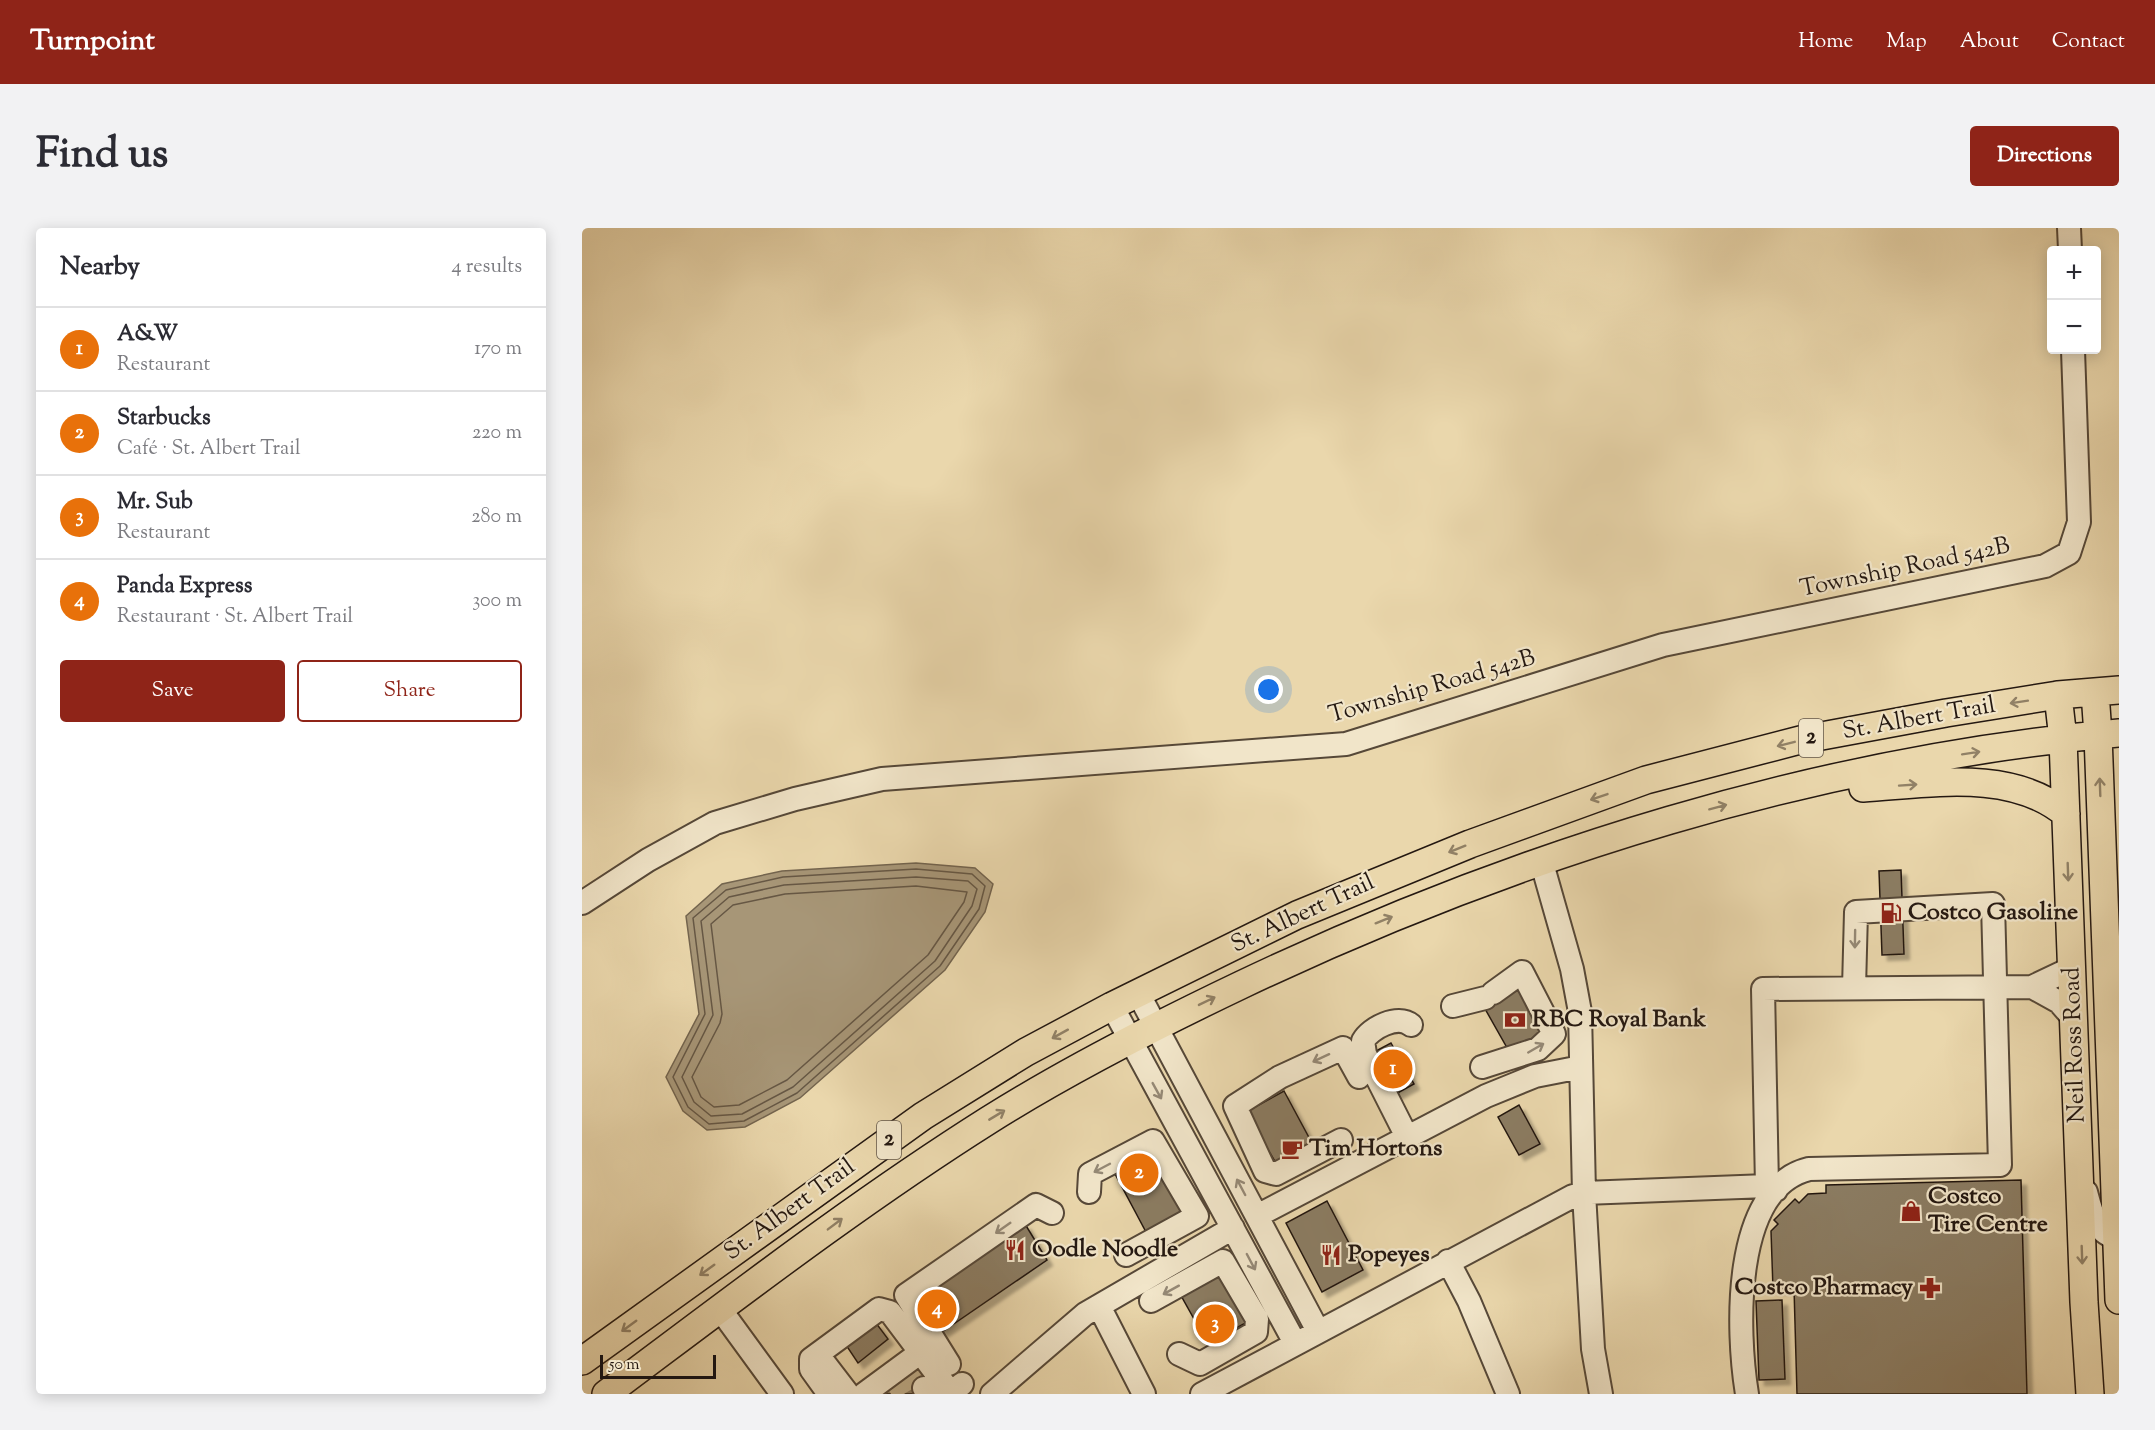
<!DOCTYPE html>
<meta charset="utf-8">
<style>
body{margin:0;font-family:"Sorts Mill Goudy",serif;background:#f2f2f3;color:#2b2b33}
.controls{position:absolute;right:18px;top:18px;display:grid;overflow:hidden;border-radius:6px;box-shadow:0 3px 15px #0003}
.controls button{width:54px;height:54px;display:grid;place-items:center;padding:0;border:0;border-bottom:2px solid #e1e1e2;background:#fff;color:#2b2b33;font:30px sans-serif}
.scale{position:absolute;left:18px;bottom:15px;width:116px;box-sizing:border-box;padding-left:6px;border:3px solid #241811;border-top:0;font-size:16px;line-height:21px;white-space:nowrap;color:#241811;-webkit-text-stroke:4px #f1e5c9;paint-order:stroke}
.you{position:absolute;left:687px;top:462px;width:21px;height:21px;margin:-15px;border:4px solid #fff;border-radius:50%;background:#1a73e8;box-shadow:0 0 0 9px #1a73e833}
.badge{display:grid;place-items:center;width:39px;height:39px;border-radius:50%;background:#8f2418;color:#fff;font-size:20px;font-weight:700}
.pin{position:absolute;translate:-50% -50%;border:3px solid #fff;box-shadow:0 2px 6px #0006}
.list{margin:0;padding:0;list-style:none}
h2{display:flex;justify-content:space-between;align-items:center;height:78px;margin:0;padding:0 24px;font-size:26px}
h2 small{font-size:20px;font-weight:400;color:#7c7c81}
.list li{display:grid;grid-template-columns:39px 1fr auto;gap:18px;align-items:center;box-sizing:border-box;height:84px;padding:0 24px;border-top:2px solid #e1e1e2}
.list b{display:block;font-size:22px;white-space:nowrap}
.list p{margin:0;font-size:20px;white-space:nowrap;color:#7c7c81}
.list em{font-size:20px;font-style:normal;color:#7c7c81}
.actions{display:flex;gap:12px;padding:18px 24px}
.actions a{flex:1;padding:14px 0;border:2px solid #8f2418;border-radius:6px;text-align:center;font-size:21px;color:#8f2418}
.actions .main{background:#8f2418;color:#fff}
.map{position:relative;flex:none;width:1537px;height:1166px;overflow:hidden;border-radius:6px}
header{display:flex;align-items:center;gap:36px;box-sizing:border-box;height:84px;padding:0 30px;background:#8f2418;color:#fff}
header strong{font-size:28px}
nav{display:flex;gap:33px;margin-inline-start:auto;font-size:21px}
.intro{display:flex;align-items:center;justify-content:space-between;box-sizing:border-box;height:144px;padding:0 36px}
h1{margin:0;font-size:42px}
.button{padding:15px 27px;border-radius:6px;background:#8f2418;color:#fff;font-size:21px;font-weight:700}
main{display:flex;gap:36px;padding:0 36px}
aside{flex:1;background:#fff;border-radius:6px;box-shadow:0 3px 15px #0003}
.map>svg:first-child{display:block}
</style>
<header>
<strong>Turnpoint</strong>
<nav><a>Home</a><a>Map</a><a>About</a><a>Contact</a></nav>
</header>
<div class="intro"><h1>Find us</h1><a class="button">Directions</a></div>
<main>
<aside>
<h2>Nearby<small>4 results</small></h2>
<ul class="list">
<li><span class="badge" style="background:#e8710a">1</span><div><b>A&amp;W</b><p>Restaurant</p></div><em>170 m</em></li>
<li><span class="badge" style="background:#e8710a">2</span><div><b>Starbucks</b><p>Café · St. Albert Trail</p></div><em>220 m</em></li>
<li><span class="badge" style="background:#e8710a">3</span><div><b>Mr. Sub</b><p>Restaurant</p></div><em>280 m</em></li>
<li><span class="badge" style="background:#e8710a">4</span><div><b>Panda Express</b><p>Restaurant · St. Albert Trail</p></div><em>300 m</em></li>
</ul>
<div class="actions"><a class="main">Save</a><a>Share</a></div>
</aside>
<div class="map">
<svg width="1537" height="1166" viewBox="0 0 1537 1166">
<defs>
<filter id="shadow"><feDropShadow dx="5.5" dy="5.5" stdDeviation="1.5" flood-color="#0004"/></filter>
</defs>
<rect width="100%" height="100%" fill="#ead7ac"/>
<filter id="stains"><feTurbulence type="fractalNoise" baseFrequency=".00333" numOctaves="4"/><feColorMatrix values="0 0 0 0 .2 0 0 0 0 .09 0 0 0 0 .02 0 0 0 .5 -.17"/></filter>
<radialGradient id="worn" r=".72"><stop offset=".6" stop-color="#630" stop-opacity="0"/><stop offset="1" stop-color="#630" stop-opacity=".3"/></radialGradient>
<!-- water -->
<path fill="#a79677" stroke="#73644e" stroke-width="1.5" d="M334 635 393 640 411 656 403 684 363 742 218 870 163 899 125 902 101 883 84 849 117 786 104 688 140 656 200 643Z"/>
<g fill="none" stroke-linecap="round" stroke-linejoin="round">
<!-- shore -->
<path stroke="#665744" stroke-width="1.5" d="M334 641 390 646 403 658 397 681 358 738 215 865 162 893 127 896 106 879 91 849 123 786 111 690 144 662 201 649Z
M334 649 386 653 395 661 390 678 353 733 211 859 160 886 129 888 112 874 100 849 131 787 119 693 147 669 202 657Z
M334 658 385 664 382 674 346 727 205 852 157 877 132 879 119 869 110 849 138 795 140 786 129 696 151 677 203 666Z"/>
</g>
<!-- building -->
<path fill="#8b7b62" stroke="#241811" stroke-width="1.5" filter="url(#shadow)" d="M1319 642 1322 726 1300 727 1297 643Z
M938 759 963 806 928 825 902 779Z
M809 815 832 856 812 867 790 825Z
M702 863 731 917 695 937 664 884Z
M937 877 958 916 937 927 916 889Z
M572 919 605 981 564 1004 531 942Z
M1439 952 1445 1166H1215L1212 1060 1191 1061 1189 1003 1196 996 1192 992 1213 971 1217 975 1226 966 1244 965V957Z
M745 973 781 1042 740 1064 704 995Z
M443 996 465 1032 360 1104 336 1067Z
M639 1041 667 1093 626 1116 597 1064Z
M1200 1072 1203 1151 1177 1152 1174 1073Z
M294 1095 306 1111 276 1135 264 1117Z
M342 1132 355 1150 333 1166H297Z"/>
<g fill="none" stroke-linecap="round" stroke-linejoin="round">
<!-- minor-tunnel -->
<path stroke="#c2b18d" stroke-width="22" stroke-dasharray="22 11" stroke-linecap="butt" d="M329 1142 342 1160
M314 1153 322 1166"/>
<defs>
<path id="minor" d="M1487 0 1488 22
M959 632 990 741 998 784 1002 965 1011 1121 1019 1166
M0 675 66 632 133 595 213 571 300 551 764 516 1081 417 1463 338 1487 325 1497 294 1491 122
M1450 759 1477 774 1492 791
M556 765 736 1103
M530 778 713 1115
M871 778 903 770
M900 839 956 821 972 806 940 744 911 765
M825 909 783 826 781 813C788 800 816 786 829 797
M759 912 694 946 683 943 653 878 698 849 761 820 777 849
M1185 958 1181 761 1450 759 1490 740
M507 964 508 946 571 913 615 988 544 1027
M1504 964C1509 983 1514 1007 1537 1010
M675 988 904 868 953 848 999 839
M866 1033 887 1073 926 1166
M569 1073 641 1033 675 1091 674 1104 618 1136 597 1126
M517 1078 562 1166
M138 1081 200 1166
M243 1136 266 1166
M367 1136 324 1067 454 977 470 985
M342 1160 346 1166
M247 1166 229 1141V1131L297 1081 308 1084 369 1165 380 1156
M282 1166 339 1124
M410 1166 503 1086 651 1000
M620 1166 991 968 1002 965 1185 958 1194 962
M1165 1166C1155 1105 1149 960 1227 941L1418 937 1411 676 1274 684 1272 760"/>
<path id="major" d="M1513 464 1516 507 1537 1072
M1476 467 1481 511 1502 1074 1508 1166
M1281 560C1347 556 1429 540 1484 586
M0 1133 341 888 444 824 530 778 715 687 888 616 1064 552 1218 512 1364 485 1476 467 1537 462
M24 1166C150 1072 274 976 407 892 488 841 573 798 659 757 932 627 1235 532 1537 505"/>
</defs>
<!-- minor casing -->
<use href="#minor" stroke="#564838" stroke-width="26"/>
<!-- major casing -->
<use href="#major" stroke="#241811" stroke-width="30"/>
<!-- minor -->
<use href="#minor" stroke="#f1e5c9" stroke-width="22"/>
<!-- major -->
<use href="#major" stroke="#ead7ac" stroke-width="27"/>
</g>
<!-- one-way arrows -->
<defs><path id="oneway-shaft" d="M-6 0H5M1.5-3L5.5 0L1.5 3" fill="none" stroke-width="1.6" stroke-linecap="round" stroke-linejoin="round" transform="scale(1.5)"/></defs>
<g stroke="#918166">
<use href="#oneway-shaft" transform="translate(1437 474) rotate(171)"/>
<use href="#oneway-shaft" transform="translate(1204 516) rotate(166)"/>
<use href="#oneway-shaft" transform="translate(1389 525) rotate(-9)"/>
<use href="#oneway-shaft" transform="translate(1326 557) rotate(-4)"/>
<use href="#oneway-shaft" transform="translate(1518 559) rotate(-92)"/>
<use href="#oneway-shaft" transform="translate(1017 569) rotate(161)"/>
<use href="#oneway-shaft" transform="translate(1136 579) rotate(-15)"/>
<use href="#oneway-shaft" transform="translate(875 621) rotate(158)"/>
<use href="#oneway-shaft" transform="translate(1486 644) rotate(88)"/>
<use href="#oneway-shaft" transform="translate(802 692) rotate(-22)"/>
<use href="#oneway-shaft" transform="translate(625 773) rotate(-26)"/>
<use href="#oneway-shaft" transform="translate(478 806) rotate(151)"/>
<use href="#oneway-shaft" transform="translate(415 887) rotate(-31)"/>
<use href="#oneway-shaft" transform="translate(253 996) rotate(-37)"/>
<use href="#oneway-shaft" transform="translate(1500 1027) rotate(88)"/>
<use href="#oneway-shaft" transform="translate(125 1042) rotate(144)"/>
<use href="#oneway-shaft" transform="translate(47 1098) rotate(144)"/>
</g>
<g stroke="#958976">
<use href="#oneway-shaft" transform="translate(1273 711) rotate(91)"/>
<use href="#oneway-shaft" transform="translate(954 820) rotate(-30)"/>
<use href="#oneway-shaft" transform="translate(739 830) rotate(155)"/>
<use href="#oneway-shaft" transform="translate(575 863) rotate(61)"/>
<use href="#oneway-shaft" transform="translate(520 940) rotate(152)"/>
<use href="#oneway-shaft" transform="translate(659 959) rotate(-118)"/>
<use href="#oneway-shaft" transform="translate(421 1000) rotate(145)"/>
<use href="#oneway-shaft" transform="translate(669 1034) rotate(62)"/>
<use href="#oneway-shaft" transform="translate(589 1062) rotate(151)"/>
</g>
<!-- icons -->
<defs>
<symbol id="fuel-bare" viewBox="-9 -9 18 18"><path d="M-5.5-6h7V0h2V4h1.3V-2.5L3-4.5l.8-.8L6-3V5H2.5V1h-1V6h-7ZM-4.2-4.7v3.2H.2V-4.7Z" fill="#8f2418" stroke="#f1e5c9" stroke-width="2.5" paint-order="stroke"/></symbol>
<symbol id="bank-bare" viewBox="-9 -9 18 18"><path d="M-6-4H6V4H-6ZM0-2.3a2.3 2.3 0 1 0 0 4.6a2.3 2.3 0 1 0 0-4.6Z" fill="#8f2418" stroke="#f1e5c9" stroke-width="2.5" paint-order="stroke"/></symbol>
<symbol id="cafe-bare" viewBox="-9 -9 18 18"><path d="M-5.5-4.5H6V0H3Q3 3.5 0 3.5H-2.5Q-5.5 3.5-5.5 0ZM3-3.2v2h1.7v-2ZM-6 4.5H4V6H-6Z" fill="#8f2418" stroke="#f1e5c9" stroke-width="2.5" paint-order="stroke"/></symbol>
<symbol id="shop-bare" viewBox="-9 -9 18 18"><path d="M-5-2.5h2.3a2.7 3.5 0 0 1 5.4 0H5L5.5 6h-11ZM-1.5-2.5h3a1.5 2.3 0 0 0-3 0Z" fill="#8f2418" stroke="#f1e5c9" stroke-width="2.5" paint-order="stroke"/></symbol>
<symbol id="restaurant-bare" viewBox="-9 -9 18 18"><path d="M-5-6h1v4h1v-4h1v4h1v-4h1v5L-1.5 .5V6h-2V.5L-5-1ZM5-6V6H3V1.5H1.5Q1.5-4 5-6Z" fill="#8f2418" stroke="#f1e5c9" stroke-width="2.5" paint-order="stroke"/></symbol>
<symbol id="pharmacy-bare" viewBox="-9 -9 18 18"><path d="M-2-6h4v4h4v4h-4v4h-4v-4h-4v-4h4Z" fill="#8f2418" stroke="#f1e5c9" stroke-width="2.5" paint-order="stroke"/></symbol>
</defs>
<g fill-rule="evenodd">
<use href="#fuel-bare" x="1294" y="670" width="30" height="30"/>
<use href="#bank-bare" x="918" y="777" width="30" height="30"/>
<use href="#cafe-bare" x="695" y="906" width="30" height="30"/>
<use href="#shop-bare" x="1314" y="968" width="30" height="30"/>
<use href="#restaurant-bare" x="418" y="1007" width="30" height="30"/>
<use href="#restaurant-bare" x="734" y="1012" width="30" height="30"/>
<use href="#pharmacy-bare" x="1333" y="1045" width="30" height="30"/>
</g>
<g text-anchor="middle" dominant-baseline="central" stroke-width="4.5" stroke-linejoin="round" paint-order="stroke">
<!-- shield labels -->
<g fill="#f1e5c9" stroke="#625648" stroke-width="1.5">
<rect x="1217" y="491" width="24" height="38" rx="4.5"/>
<rect x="295" y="893" width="24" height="38" rx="4.5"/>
</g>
<g font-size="22" font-weight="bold" fill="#241811">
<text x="1229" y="510">2</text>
<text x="307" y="912">2</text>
</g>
<!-- street labels -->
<g font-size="24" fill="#241811" stroke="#f1e5c9">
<text transform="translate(1323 340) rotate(-12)">Township Road 542B</text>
<text transform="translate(850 459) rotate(-16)">Township Road 542B</text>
<text transform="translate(1337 491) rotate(-10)">St. Albert Trail</text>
<text transform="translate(721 686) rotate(-25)">St. Albert Trail</text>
<text transform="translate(1493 817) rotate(-92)">Neil Ross Road</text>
<text transform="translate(208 982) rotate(-36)">St. Albert Trail</text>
</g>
<!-- poi labels -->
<g font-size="24" font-weight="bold" fill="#241811" stroke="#f1e5c9" text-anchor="start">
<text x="1326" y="685">Costco Gasoline</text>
<text x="950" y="792">RBC Royal Bank</text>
<text x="727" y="921">Tim Hortons</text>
<text x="1346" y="969">Costco<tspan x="1346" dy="28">Tire Centre</tspan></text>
<text x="450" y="1022">Oodle Noodle</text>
<text x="766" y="1027">Popeyes</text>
<text x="1331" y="1060" text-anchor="end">Costco Pharmacy</text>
</g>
</g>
<rect width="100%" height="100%" filter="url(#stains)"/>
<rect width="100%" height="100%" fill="url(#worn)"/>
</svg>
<div class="controls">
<button>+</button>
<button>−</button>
</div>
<div class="scale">50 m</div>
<div class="you"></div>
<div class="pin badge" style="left:811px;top:841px;background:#e8710a">1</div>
<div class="pin badge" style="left:557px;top:945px;background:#e8710a">2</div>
<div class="pin badge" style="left:633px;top:1096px;background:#e8710a">3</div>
<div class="pin badge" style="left:355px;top:1081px;background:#e8710a">4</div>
</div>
</main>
